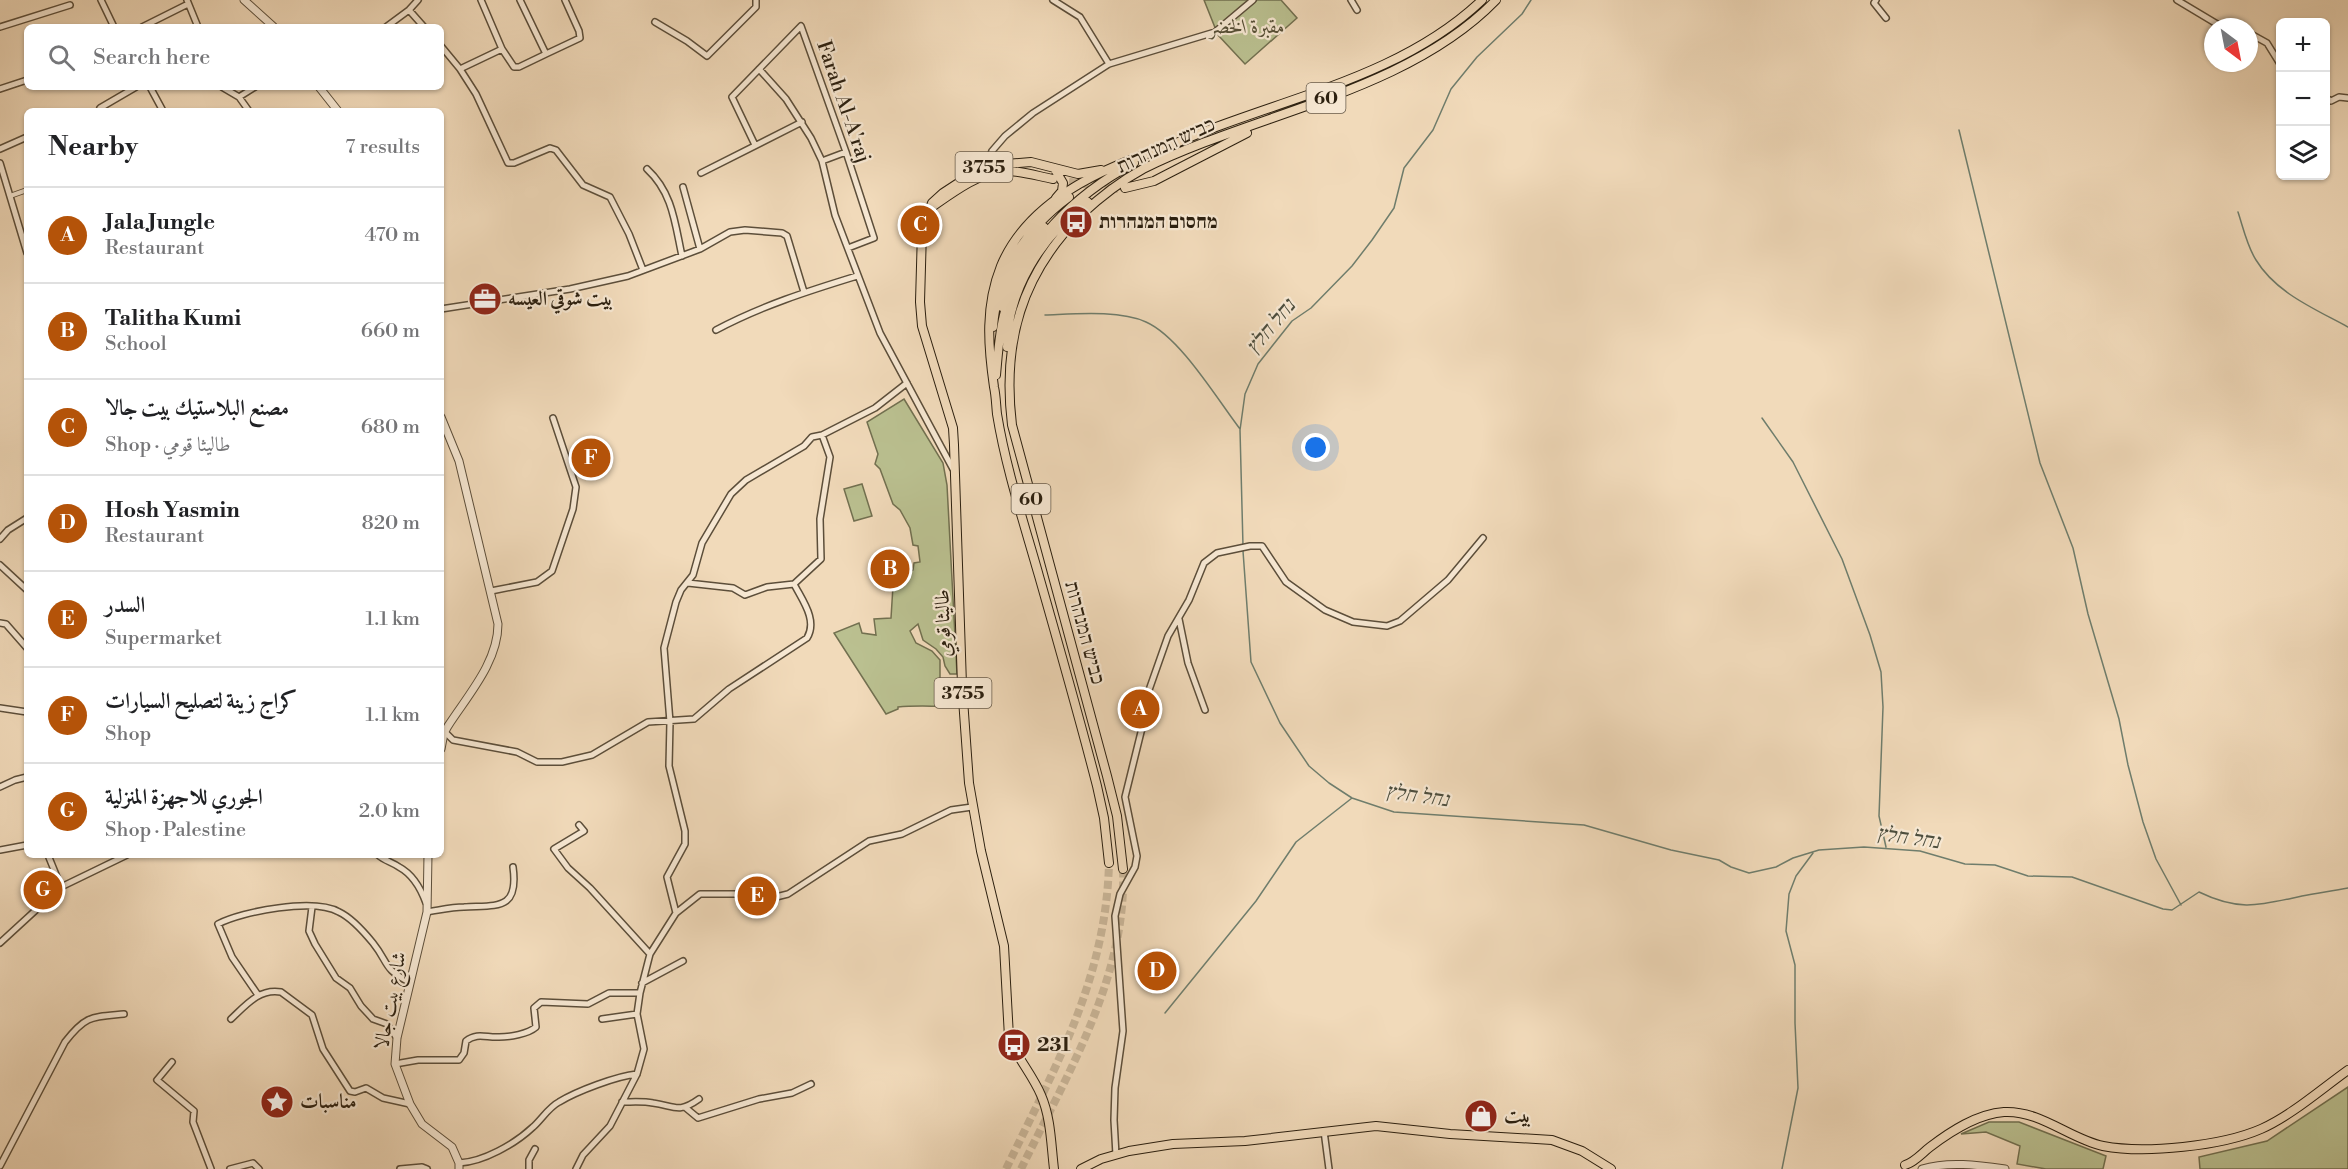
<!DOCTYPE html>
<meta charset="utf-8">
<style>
body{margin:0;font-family:"Libre Bodoni",Amiri,"Frank Ruhl Libre",serif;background:#f6f6f6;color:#202124}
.controls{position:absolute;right:18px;top:18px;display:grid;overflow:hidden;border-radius:9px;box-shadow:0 2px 4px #0004}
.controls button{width:54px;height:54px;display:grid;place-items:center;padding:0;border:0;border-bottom:2px solid #e0e0e0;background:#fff;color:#202124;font:30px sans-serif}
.compass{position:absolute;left:2204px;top:18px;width:54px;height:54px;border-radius:50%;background:#fff;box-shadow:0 2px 4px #0004;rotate:148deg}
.you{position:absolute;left:1316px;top:448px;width:21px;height:21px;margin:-15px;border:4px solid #fff;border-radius:50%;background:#1a73e8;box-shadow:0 0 0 9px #1a73e833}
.badge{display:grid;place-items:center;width:39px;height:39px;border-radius:50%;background:#b45309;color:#fff;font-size:20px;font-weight:700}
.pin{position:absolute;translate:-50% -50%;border:3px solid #fff;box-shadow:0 2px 6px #0006}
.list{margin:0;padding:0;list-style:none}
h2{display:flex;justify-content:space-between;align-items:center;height:78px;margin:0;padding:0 24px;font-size:26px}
h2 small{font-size:20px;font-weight:400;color:#757577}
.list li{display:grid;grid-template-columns:39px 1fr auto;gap:18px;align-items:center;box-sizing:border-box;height:96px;padding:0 24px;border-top:2px solid #e0e0e0}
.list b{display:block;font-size:22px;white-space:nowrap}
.list p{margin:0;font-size:20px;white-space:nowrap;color:#757577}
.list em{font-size:20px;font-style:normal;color:#757577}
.icon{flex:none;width:33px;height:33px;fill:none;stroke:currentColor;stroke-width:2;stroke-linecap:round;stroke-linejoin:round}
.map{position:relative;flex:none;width:2348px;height:1169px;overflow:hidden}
.search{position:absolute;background:#fff;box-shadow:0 2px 4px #0004;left:24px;top:24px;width:420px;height:66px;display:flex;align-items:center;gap:15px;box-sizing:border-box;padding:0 21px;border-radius:9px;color:#757577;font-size:22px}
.panel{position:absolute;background:#fff;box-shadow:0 2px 4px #0004;left:24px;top:108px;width:420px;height:750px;border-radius:9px}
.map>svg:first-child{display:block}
</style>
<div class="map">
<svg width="2348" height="1169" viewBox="0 0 2348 1169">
<rect width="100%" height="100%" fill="#f1daba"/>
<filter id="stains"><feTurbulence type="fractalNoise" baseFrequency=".00333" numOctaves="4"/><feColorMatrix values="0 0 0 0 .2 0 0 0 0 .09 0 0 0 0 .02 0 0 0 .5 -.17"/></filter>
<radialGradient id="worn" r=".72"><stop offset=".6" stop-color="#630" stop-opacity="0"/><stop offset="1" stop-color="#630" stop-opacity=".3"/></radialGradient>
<!-- green -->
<path fill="#bac090" stroke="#727050" stroke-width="1.5" d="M1204 0H1281L1297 18 1245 64 1218 35Z
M904 399 943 463 947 485 957 674H950L945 666 943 657 936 649 923 640 918 624 910 631 916 643 932 651 940 660V680L935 685 937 697H945V691H957L958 706C937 707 918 705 898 707V709L886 714 834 633 859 623 862 633 876 635 874 619 891 618 893 586 901 583V574L913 570 914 563 920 562 918 546 913 545 910 528 900 510 893 504 880 469 875 464 878 454 867 422Z
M862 484 872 516 854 521 844 489Z
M2348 1087V1169H2200L2199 1157 2267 1141Z
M1989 1122H2019L2106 1156 2103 1169H2046L2017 1164 2020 1146 1986 1132 1961 1134Z"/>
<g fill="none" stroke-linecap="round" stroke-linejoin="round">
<!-- stream -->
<path stroke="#6f7d6c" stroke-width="1.5" d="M1959 130 2040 463 2073 548 2088 614 2119 719 2128 765 2143 822 2156 859 2181 905
M2238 212C2243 227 2247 246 2256 260 2276 293 2315 309 2348 327
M1045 315C1075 314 1119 310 1146 322 1180 337 1217 399 1240 429
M1762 418 1793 462 1842 559 1870 635 1881 672 1883 707 1879 816 1886 847
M1243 546 1240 430 1245 394 1258 364 1292 321 1311 308 1352 266 1372 240 1394 208 1404 168 1433 130 1451 89 1477 57 1522 14 1531 0
M1243 551 1251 662 1280 723 1309 766 1329 783 1352 798 1394 812 1584 825 1671 850 1719 860 1731 867 1749 873 1776 867 1793 858 1819 850 1864 847 1920 851 1965 864 1995 865 2028 876 2072 877 2163 909 2172 910 2199 892C2240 912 2260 905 2302 896 2317 893 2333 891 2348 888
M1165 1013 1256 901 1296 842 1352 798
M1782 1169 1798 1088 1795 1023V965L1786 931 1789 894 1796 876 1813 853"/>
<!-- trunk-tunnel -->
<path stroke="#c9b598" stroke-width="8" stroke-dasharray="8 4" stroke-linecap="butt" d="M1057 180 1118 189
M1006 1169C1055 1067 1106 980 1109 863
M1021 1169C1067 1074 1127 978 1123 869"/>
<defs>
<path id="pedestrian" d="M10 196 27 190"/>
<path id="minor" d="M101 0 114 27
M187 0 198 27
M481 0 502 49 514 67H519L546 54
M520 0 546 54 580 38 579 31 565 0
M1053 0 1080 17 1109 64
M1351 0 1357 10
M1876 0 1874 3 1886 18
M2177 0 2222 27
M409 10 424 27
M655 22 687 41 707 56 756 7V0
M0 27 70 5
M142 27 188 4
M386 27 409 10 418 0
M2249 33 2267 43 2280 64
M441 46 460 69 476 94 508 163H514L550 148 556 150 583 185 610 197 629 234 643 270
M460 69 502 49
M759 69 786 99 811 138 822 161 835 215 880 333 953 469
M150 87 163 111
M222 87 239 97 249 111
M0 89 27 80
M239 97 255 87
M2326 98 2331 101 2339 97 2348 98
M102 111 100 108 136 87
M755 145 732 97 801 26 846 152 874 238 848 248
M0 149 27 137
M822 161 846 152
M0 163 27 253
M986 167 992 151 1005 136 1033 113 1109 64 1215 32 1253 0
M647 169C673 193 675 224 682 256
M701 173 802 122
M683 187 700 249
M441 309 570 289 628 276 700 249 730 232 745 230 782 233 787 236 804 292
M716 330C761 306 808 291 857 276
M0 539 8 530 27 518
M0 565 27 590
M688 583 733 588 745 595 767 587 794 584 821 559 820 519 830 457 822 435
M491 591 537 582 552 571 573 509 576 487 553 418
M1179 619 1188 663 1205 710
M0 623 6 624 27 648
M0 708 27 712
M441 728 453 740 517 752 537 762H562L592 755 648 722 694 719 729 689 807 638C818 620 802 600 794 584
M0 787 15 780 27 777
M579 825 584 831 554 849 568 868 590 888 650 954
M0 850 27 845
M48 855 61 887
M378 855C385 861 392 862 399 867 412 874 421 889 426 903
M312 907 309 931 315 944 336 978 350 988 361 1006 373 1019 387 1024 397 1038
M427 912C440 910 452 907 464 907 497 905 519 911 513 867
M676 913 667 877 685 844V831L669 766 670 722 664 648 676 602 681 590 693 575 702 543 731 494 746 480 804 446 812 437 822 435 875 408 907 383
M0 943 61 887 127 855
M642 983 683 961
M258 995 232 957 218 924C243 911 314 898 339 912 352 918 364 932 373 943 389 963 383 969 409 982
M231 1019C245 1006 259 988 281 992L312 1015 323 1049 350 1091 355 1092 366 1088 383 1098 410 1104
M602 1019 637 1014
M172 1062 157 1080 194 1111 193 1122 211 1169
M395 1064 418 1060H459L464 1053 466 1041C477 1032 487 1038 499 1037 510 1037 528 1034 536 1027L534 1008 541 1002 588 1004 609 993H640
M622 1102C632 1102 643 1101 653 1103 675 1106 678 1114 699 1099
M686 1108 698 1118 759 1099 792 1093 811 1084
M1324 1131 1329 1169
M1116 1155 1114 1120 1115 1088 1123 1031 1115 916 1120 894 1135 867 1137 856 1125 797 1142 728 1149 690 1168 636 1189 600 1204 563 1217 553 1250 546H1262L1286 582 1325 610 1353 622 1387 626 1400 621 1448 580 1483 538
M459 1163C483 1162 515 1144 533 1127 541 1120 549 1107 559 1102 577 1091 617 1076 637 1074
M0 1166 65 1042C86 1015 92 1017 124 1014
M230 1169 253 1163 259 1169
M400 1169 422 1167 427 1169
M529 1169V1160L535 1149
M576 1169 583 1155 610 1126 637 1074 644 1049 637 1014 640 993 650 954 676 913 700 894H746L772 898 788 894 869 841 902 834 951 810 972 807"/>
<path id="tertiary" d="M244 0 274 27
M319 87 338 111
M441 417 459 461 498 624C498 662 468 695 448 726L444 733 441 749
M428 855 427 912 397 1038 395 1064 410 1104 422 1124 452 1147 459 1163V1169
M1922 1169C1948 1161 1978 1165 2005 1169"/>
<path id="primary" d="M1054 168 1063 183 1062 191 1056 198
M1905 1165C1915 1162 1922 1153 1930 1147 1951 1131 1977 1114 2004 1112 2040 1110 2070 1139 2103 1146 2145 1154 2222 1146 2261 1129 2292 1115 2320 1090 2348 1070
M1054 1169C1051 1144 1051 1118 1041 1095 1032 1074 1017 1058 1009 1037L1004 946 981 851 969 783 962 685 954 445 953 428 922 326 920 302 922 231 932 203 943 193 972 174 992 165 1031 162 1078 174 1101 170
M1081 1169 1101 1159 1129 1151 1173 1144 1245 1141 1376 1126 1450 1134 1552 1140 1582 1151 1611 1169"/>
<path id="trunk" d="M1161 150C1267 100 1395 83 1482 0
M1125 188 1154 181 1247 133
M929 209C948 196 979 172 1003 171 1019 170 1037 176 1053 179
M1002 307C1008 276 1023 250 1044 227
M993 327C997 272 1026 229 1069 197
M1007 347C1007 290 1042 235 1088 202
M996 375C998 354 999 332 1005 311 1023 245 1074 195 1134 163
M1109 863 1104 818 1097 786C1079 716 1059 646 1039 576 1024 523 1006 469 997 414 996 405 996 396 994 387 988 345 985 306 1001 266 1028 201 1103 167 1165 148
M1123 869 1117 816 1107 776 1012 425C1002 343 1021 274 1081 215 1099 198 1121 181 1143 169 1255 113 1407 92 1496 0"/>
</defs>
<!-- pedestrian casing -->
<use href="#pedestrian" stroke="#5c4e3a" stroke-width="6"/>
<!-- minor casing -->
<use href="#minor" stroke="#5c4e3a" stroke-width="8"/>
<!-- tertiary casing -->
<use href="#tertiary" stroke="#5c4e3a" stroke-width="9"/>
<!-- primary casing -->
<use href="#primary" stroke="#2b1f0f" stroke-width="10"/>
<!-- trunk casing -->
<use href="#trunk" stroke="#2b1f0f" stroke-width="10"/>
<!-- pedestrian -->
<use href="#pedestrian" stroke="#f6e7d2" stroke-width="4"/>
<!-- minor -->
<use href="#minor" stroke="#f6e7d2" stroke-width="5"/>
<!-- tertiary -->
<use href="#tertiary" stroke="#f6e7d2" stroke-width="7"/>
<!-- primary -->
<use href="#primary" stroke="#f1daba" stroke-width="8"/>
<!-- trunk -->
<use href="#trunk" stroke="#f1daba" stroke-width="8"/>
</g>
<!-- icons -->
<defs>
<symbol id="bus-disc" viewBox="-11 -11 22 22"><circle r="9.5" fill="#8f2418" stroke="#f6e7d2"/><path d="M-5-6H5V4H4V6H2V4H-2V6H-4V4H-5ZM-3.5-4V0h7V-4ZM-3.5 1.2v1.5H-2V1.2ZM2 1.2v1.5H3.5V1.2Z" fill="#fff"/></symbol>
<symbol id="office-disc" viewBox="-11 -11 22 22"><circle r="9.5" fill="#8f2418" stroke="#f6e7d2"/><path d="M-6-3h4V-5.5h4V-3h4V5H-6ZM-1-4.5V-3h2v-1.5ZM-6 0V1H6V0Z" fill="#fff"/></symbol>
<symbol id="sight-disc" viewBox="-11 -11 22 22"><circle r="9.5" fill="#8f2418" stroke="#f6e7d2"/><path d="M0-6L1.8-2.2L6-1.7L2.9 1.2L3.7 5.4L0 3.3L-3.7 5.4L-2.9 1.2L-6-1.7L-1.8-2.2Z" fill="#fff"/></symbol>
<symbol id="shop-disc" viewBox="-11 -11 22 22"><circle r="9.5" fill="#8f2418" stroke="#f6e7d2"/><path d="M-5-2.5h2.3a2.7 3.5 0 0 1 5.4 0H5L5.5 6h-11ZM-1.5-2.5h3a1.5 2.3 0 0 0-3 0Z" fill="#fff"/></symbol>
</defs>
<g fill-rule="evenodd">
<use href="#bus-disc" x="1057" y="203" width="38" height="38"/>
<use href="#office-disc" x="466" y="280" width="38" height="38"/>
<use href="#bus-disc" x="995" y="1026" width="38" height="38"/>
<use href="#sight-disc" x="258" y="1083" width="38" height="38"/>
<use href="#shop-disc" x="1462" y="1097" width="38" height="38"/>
</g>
<g text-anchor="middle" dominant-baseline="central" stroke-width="4.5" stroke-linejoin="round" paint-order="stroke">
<!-- shield labels -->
<g fill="#f6e7d2" stroke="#685b4a" stroke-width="1.5">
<rect x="1306.5" y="83" width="39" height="30" rx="4.5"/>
<rect x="955.5" y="152" width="57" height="30" rx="4.5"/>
<rect x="1011.5" y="484" width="39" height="30" rx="4.5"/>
<rect x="934.5" y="678" width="57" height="30" rx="4.5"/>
</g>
<g font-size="18" font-weight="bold" fill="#2b1f0f">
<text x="1326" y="98">60</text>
<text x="984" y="167">3755</text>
<text x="1031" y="499">60</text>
<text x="963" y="693">3755</text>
</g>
<!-- park labels -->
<g font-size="20" font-style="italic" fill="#564f36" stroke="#f6e7d2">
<text x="1247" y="27">مقبرة الخضر</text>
</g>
<!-- street labels -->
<g font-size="20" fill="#2b1f0f" stroke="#f6e7d2">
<text transform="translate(843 102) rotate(71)">Farah Al-A'raj</text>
<text transform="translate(1166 146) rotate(-25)">כביש המנהרות</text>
<text transform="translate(944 623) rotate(-92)">طاليثا قومي</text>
<text transform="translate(1084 633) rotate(75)">כביש המנהרות</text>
<text transform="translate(391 1001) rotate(-79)">شارع بيت جالا</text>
</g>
<!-- poi labels -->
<g font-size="20" font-weight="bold" fill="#2b1f0f" stroke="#f6e7d2" text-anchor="start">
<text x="1099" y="222">מחסום המנהרות</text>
<text x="508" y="299">بيت شوقي العيسه</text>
<text x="1037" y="1045">231</text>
<text x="300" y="1102">مناسبات</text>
<text x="1504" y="1116">بيت</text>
</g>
<!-- water labels -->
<g font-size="21" font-style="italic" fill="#4d4e3e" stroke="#f6e7d2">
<text transform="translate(1271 327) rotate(-50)">נחל חלץ</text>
<text transform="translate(1417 796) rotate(8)">נחל חלץ</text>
<text transform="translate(1908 838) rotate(8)">נחל חלץ</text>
</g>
</g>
<rect width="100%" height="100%" filter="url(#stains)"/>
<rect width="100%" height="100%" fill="url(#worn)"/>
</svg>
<div class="controls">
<button>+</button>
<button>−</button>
<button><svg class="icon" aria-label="layers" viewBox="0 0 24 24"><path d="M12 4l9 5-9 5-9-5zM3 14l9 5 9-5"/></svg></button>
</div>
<svg class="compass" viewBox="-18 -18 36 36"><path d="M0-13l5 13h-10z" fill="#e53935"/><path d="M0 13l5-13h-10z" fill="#757577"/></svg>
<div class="you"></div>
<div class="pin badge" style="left:1140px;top:709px">A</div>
<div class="pin badge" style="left:890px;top:569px">B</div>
<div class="pin badge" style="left:920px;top:225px">C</div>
<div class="pin badge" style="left:1157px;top:971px">D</div>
<div class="pin badge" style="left:757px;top:896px">E</div>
<div class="pin badge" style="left:591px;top:458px">F</div>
<div class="pin badge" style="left:43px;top:890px">G</div>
<div class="search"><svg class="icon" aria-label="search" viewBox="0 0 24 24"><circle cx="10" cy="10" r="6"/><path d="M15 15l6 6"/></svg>Search here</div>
<section class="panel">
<h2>Nearby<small>7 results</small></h2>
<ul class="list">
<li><span class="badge">A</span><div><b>Jala Jungle</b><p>Restaurant</p></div><em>470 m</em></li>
<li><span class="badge">B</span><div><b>Talitha Kumi</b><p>School</p></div><em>660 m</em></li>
<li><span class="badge">C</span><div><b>مصنع البلاستيك بيت جالا</b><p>Shop · طاليثا قومي</p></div><em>680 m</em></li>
<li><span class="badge">D</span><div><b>Hosh Yasmin</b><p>Restaurant</p></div><em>820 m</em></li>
<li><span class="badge">E</span><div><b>السدر</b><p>Supermarket</p></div><em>1.1 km</em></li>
<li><span class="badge">F</span><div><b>كراج زينة لتصليح السيارات</b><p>Shop</p></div><em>1.1 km</em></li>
<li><span class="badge">G</span><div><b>الجوري للاجهزة المنزلية</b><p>Shop · Palestine</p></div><em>2.0 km</em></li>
</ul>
</section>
</div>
